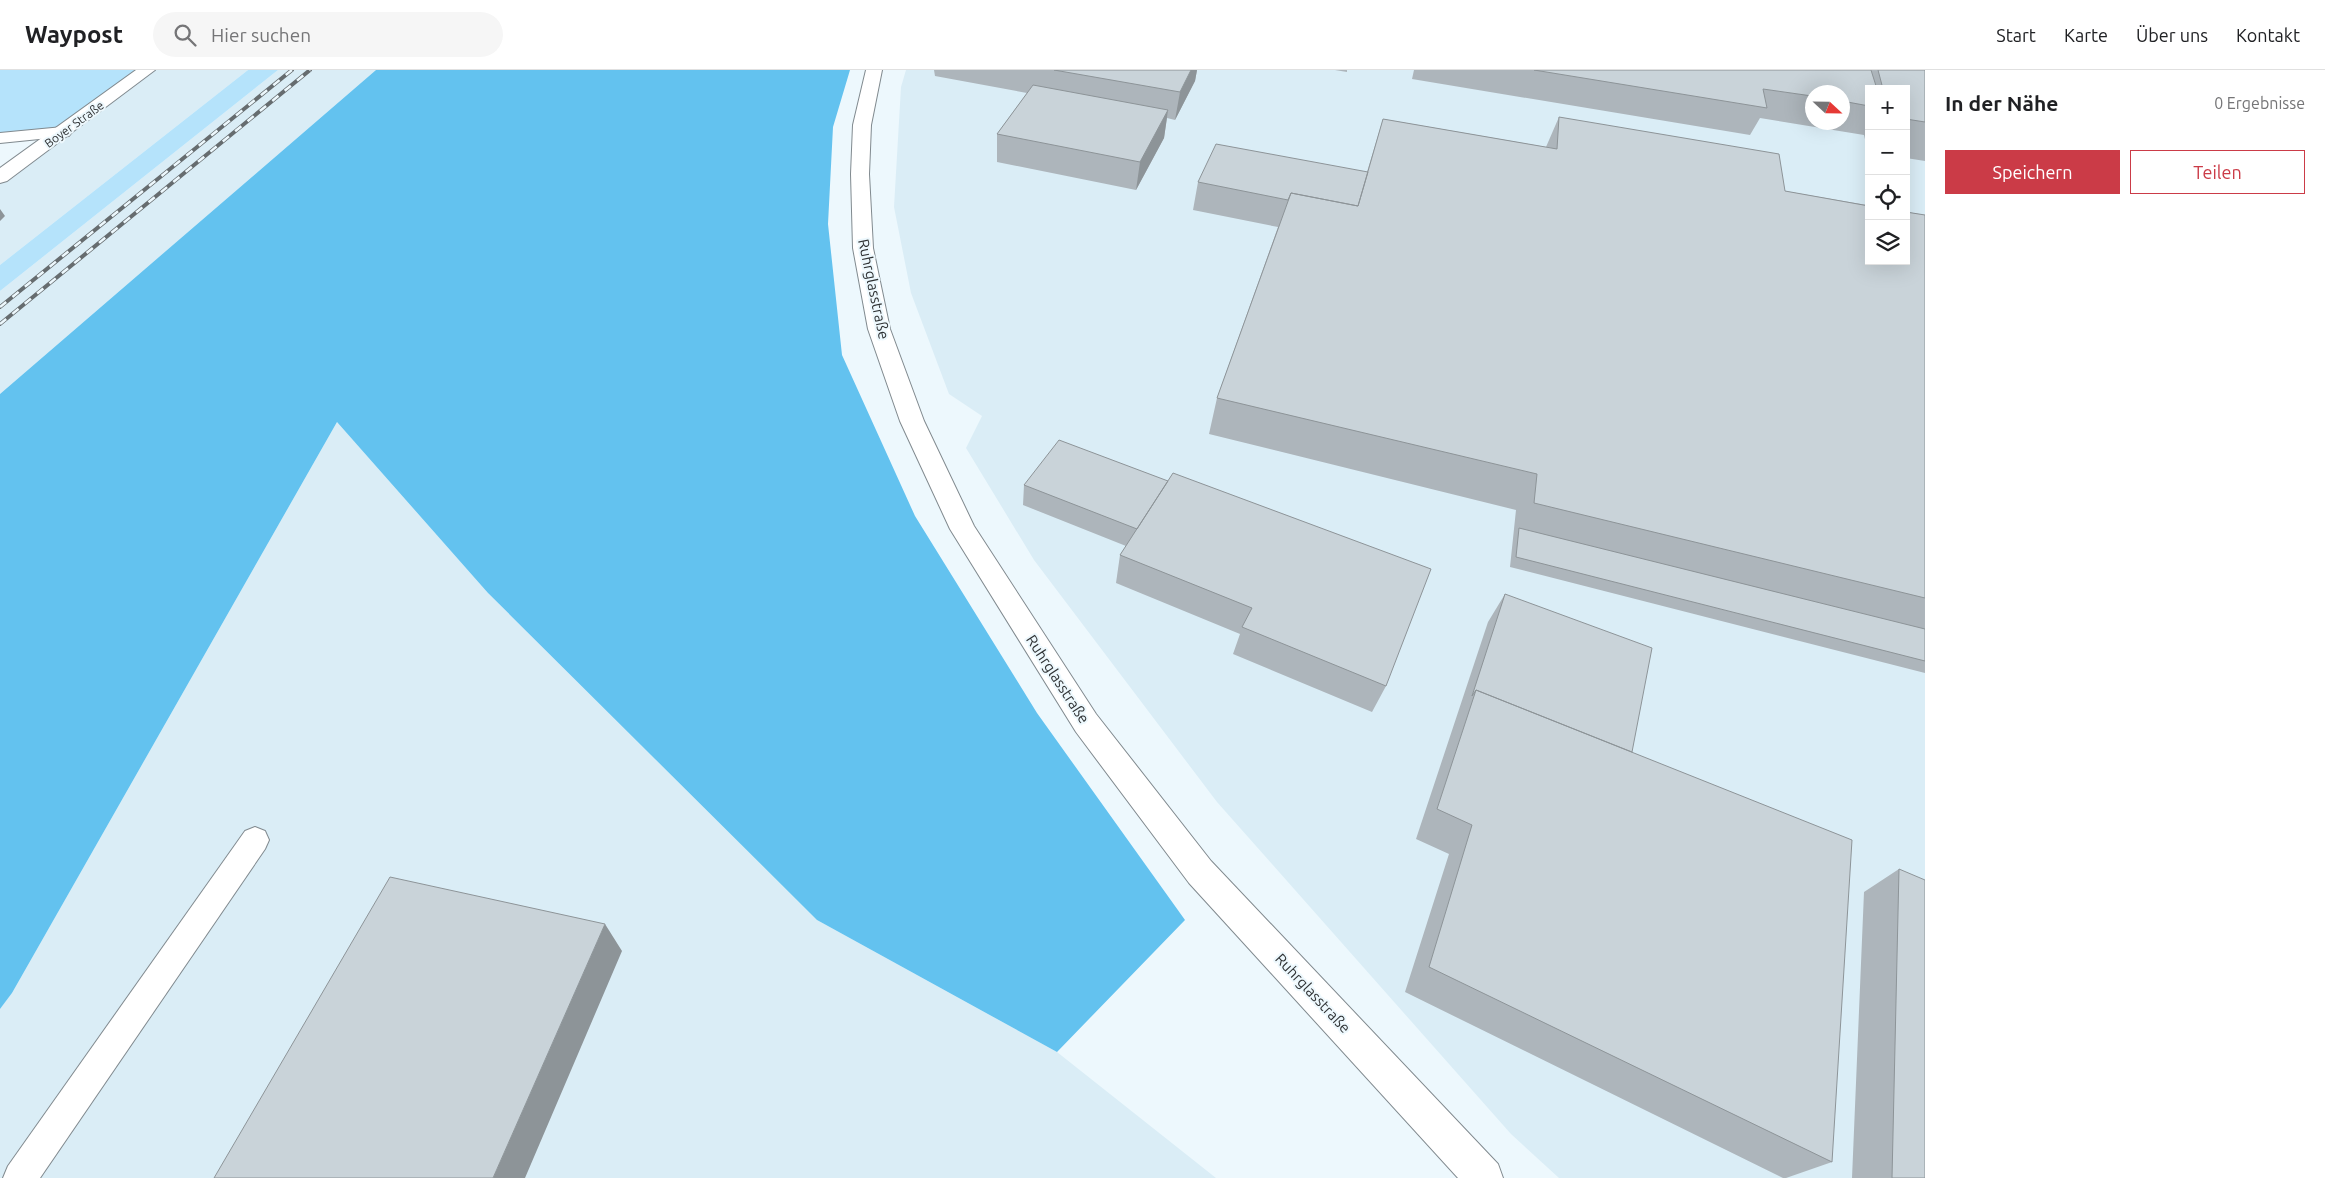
<!DOCTYPE html>
<html lang="de">
<meta charset="utf-8">
<style>
body{margin:0;font-family:Ubuntu,sans-serif;background:#f6f6f6;color:#202124}
.controls{position:absolute;right:15px;top:15px;display:grid;overflow:hidden;border-radius:0px;box-shadow:0 5px 20px #0002}
.controls button{width:45px;height:45px;display:grid;place-items:center;padding:0;border:0;border-bottom:1px solid #e0e0e0;background:#fff;color:#202124;font:25px sans-serif}
.compass{position:absolute;left:1805px;top:15px;width:45px;height:45px;border-radius:50%;background:#fff;box-shadow:0 5px 20px #0002;rotate:112deg}
.list{margin:0;padding:0;list-style:none}
h2{display:flex;justify-content:space-between;align-items:center;height:65px;margin:0;padding:0 20px;font-size:21px}
h2 small{font-size:16px;font-weight:400;color:#757577}
.actions{display:flex;gap:10px;padding:15px 20px}
.actions a{flex:1;padding:11px 0;border:1px solid #cb3b47;border-radius:0px;text-align:center;font-size:18px;color:#cb3b47}
.actions .main{background:#cb3b47;color:#fff}
.icon{flex:none;width:28px;height:28px;fill:none;stroke:currentColor;stroke-width:2;stroke-linecap:round;stroke-linejoin:round}
.map{position:relative;flex:none;width:1925px;height:1108px;overflow:hidden}
header{display:flex;align-items:center;gap:30px;box-sizing:border-box;height:70px;padding:0 25px;background:#fff;border-bottom:1px solid #e0e0e0}
header strong{font-size:24px}
nav{display:flex;gap:28px;margin-inline-start:auto;font-size:18px}
.search{width:350px;height:45px;background:#f6f6f6;display:flex;align-items:center;gap:12px;box-sizing:border-box;padding:0 18px;border-radius:28px;color:#757577;font-size:19px}
main{display:flex}
aside{flex:1;background:#fff}
.map>svg:first-child{display:block}
</style>
<header>
<strong>Waypost</strong>
<div class="search"><svg class="icon" aria-label="search" viewBox="0 0 24 24"><circle cx="10" cy="10" r="6"/><path d="M15 15l6 6"/></svg>Hier suchen</div>
<nav><a>Start</a><a>Karte</a><a>Über uns</a><a>Kontakt</a></nav>
</header>
<main>
<div class="map">
<svg width="1925" height="1108" viewBox="0 0 1925 1108">
<rect width="100%" height="100%" fill="#edf8fd"/>
<!-- built -->
<path fill="#daedf6" fill-rule="evenodd" d="M151 0H248L0 195V108Z
M278 0H376L0 324V221Z
M906 0H1925V1108H1559L1511 1064 1217 732 1034 490 966 378 982 346 949 324 911 223 894 137 901 17ZM1869 19H1906V191H1869ZM1812 22H1842V52H1812Z
M337 352 488 523 817 850 1057 982 1216 1108H0V939L12 923Z"/>
<!-- green -->
<path fill="#b5e3fb" d="M0 0H141L63 62 0 68Z
M248 0H278L0 221V195Z"/>
<!-- forest -->
<path fill="#63c2ef" d="M376 0H850L833 57 828 154 842 285 915 446 1037 643 1185 850 1057 982 817 850 488 523 337 352 12 923 0 939V324Z"/>
<g fill="none" stroke-linecap="round" stroke-linejoin="round">
<defs>
<path id="service" d="M255 757 265 761 269 770 265 779 40 1108H3L8 1096 245 761Z"/>
<path id="minor" d="M63 57 69 58 72 62 69 66 0 73V63Z"/>
<path id="tertiary" d="M136 0H155L7 111 0 113V98Z
M866 0H882L871 55 869 104 873 178 890 259 924 351 974 456 1096 644 1211 791 1498 1094 1503 1108H1458L1189 813 1076 662 950 459 900 351 868 259 853 178 851 104 853 55Z"/>
</defs>
<!-- service casing -->
<use href="#service" stroke="#818a8f" stroke-width="2"/>
<!-- minor casing -->
<use href="#minor" stroke="#818a8f" stroke-width="2"/>
<!-- tertiary casing -->
<use href="#tertiary" stroke="#818a8f" stroke-width="2"/>
<!-- service -->
<use href="#service" fill="#fff" fill-rule="evenodd"/>
<!-- minor -->
<use href="#minor" fill="#fff" fill-rule="evenodd"/>
<!-- tertiary -->
<use href="#tertiary" fill="#fff" fill-rule="evenodd"/>
<defs>
<path id="rail" d="M0 237 292 0
M0 254 310 0"/>
</defs>
<!-- rail casing -->
<use href="#rail" stroke="#666c6f" stroke-width="4"/>
<!-- rail -->
<use href="#rail" stroke="#edf8fd" stroke-width="2.5" stroke-dasharray="8" stroke-linecap="butt"/>
</g>
<!-- wall -->
<path fill="#adb5bb" fill-rule="evenodd" d="M934 0H1197L1195 11 1175 50 1167 48 1164 68 1136 120 997 92V64L1027 23 935 6Z
M1335 0H1347V2Z
M1414 0H1925V91L1906 88V19H1869V82H1868L1864 65 1760 48 1750 65 1412 9ZM1812 22H1842V52H1812Z
M1559 47 1785 121 1925 145V603L1510 497 1516 440 1209 364 1217 328 1278 157 1193 140 1198 112 1367 102 1383 49 1546 77Z
M1168 411 1386 616 1372 642 1233 584 1240 564 1116 513 1120 485 1126 476 1023 435 1024 415Z
M1505 524 1632 682 1832 1092 1786 1108H1783L1405 922 1449 784 1416 769 1488 552Z
M1899 799 1925 1108H1852L1864 822Z"/>
<!-- shaded-wall -->
<path fill="#8d9498" d="M1191 0H1197L1195 11 1175 50 1180 22Z
M1168 40 1164 68 1136 120 1140 92Z
M0 139 5 146 0 151Z
M605 854 622 881 525 1108H493Z"/>
<!-- building -->
<path fill="#c9d3d9" stroke="#8d9498" d="M1054 0H1191L1180 22Z
M1534 0H1871L1877 19H1869V36L1842 31V22H1812V26L1763 19 1767 38Z
M1878 0H1925V52L1906 49V19H1883Z
M1033 15 1168 40 1140 92 997 64Z
M1559 47 1779 84 1785 121 1869 136V191H1906V142L1925 145V528L1534 433 1537 404 1217 328 1291 123 1358 136 1383 49 1557 79Z
M1216 74 1368 102 1358 136 1291 123 1288 130 1198 112Z
M1059 370 1168 411 1137 459 1024 415Z
M1173 403 1431 499 1386 616 1242 557 1252 538 1120 485Z
M1519 458 1925 559V591L1516 487Z
M1505 524 1652 578 1632 682 1476 620 1472 626Z
M1476 620 1852 770 1832 1092 1429 897 1472 755 1437 739Z
M1899 799 1925 810V1108H1892Z
M390 807 605 854 493 1108H214Z"/>
<g text-anchor="middle" dominant-baseline="central" stroke-width="4" stroke-linejoin="round" paint-order="stroke">
<!-- far-street labels -->
<g font-size="12" fill="#2f3234" stroke="#edf8fd">
<text transform="translate(74 54) rotate(-36)">Boyer Straße</text>
</g>
<!-- street labels -->
<g font-size="15" fill="#2f3234" stroke="#edf8fd">
<text transform="translate(874 219) rotate(78)">Ruhrglasstraße</text>
<text transform="translate(1058 609) rotate(57)">Ruhrglasstraße</text>
<text transform="translate(1313 923) rotate(47)">Ruhrglasstraße</text>
</g>
</g>
</svg>
<div class="controls">
<button>+</button>
<button>−</button>
<button><svg class="icon" aria-label="locate" viewBox="0 0 24 24"><circle cx="12" cy="12" r="6"/><path d="M12 2v4M12 18v4M2 12h4M18 12h4"/></svg></button>
<button><svg class="icon" aria-label="layers" viewBox="0 0 24 24"><path d="M12 4l9 5-9 5-9-5zM3 14l9 5 9-5"/></svg></button>
</div>
<svg class="compass" viewBox="-18 -18 36 36"><path d="M0-13l5 13h-10z" fill="#e53935"/><path d="M0 13l5-13h-10z" fill="#757577"/></svg>
</div>
<aside>
<h2>In der Nähe<small>0 Ergebnisse</small></h2>
<ul class="list">
</ul>
<div class="actions"><a class="main">Speichern</a><a>Teilen</a></div>
</aside>
</main>
